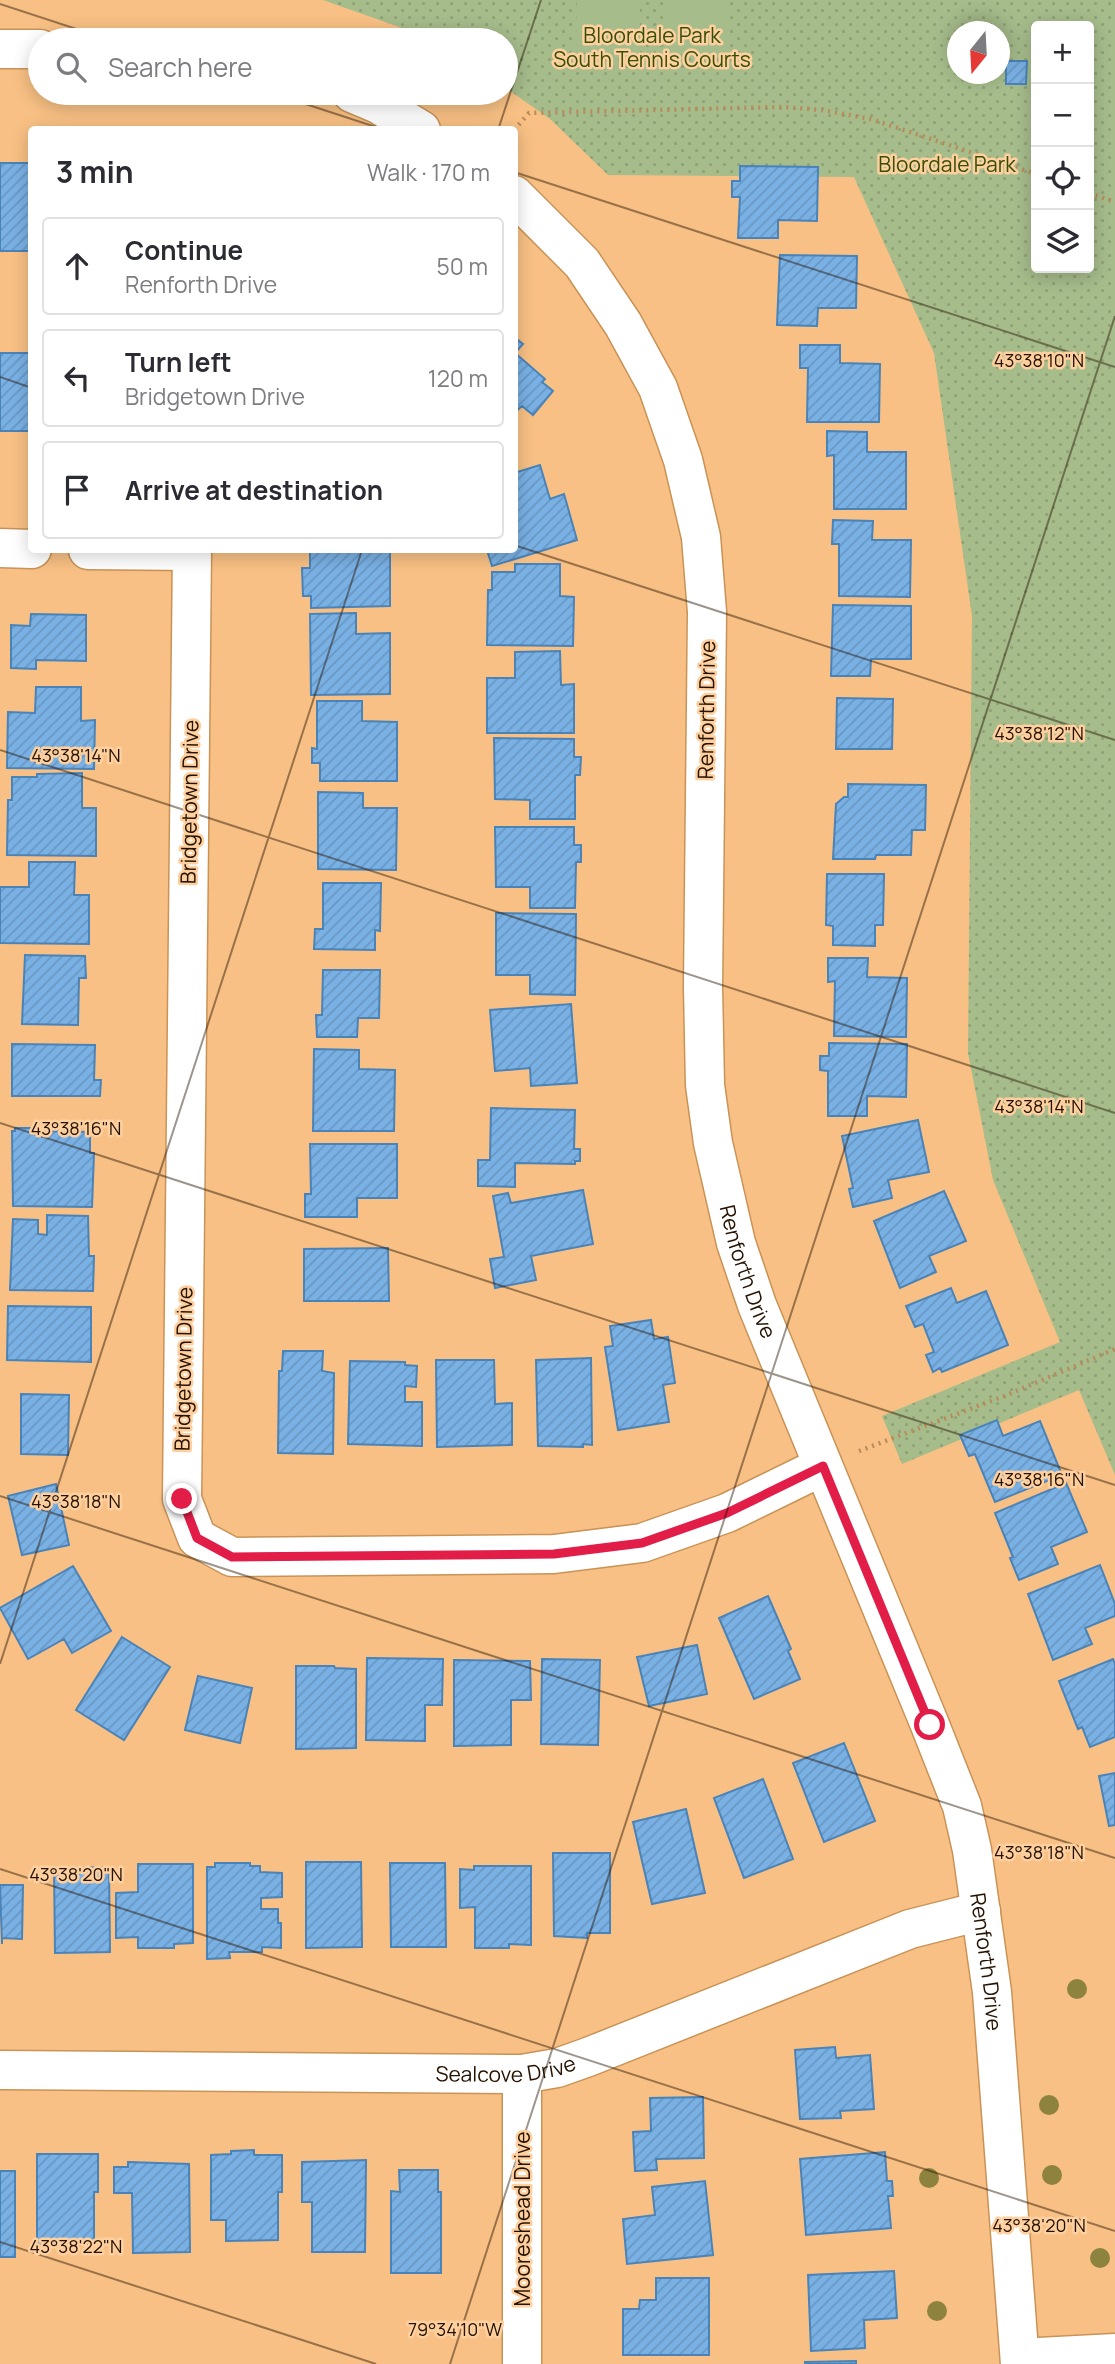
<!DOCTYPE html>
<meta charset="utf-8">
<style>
body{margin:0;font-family:Manrope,sans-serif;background:#f2f2f3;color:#2b2b33}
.controls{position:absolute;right:21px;top:21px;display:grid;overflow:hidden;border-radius:7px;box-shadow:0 4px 18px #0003}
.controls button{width:63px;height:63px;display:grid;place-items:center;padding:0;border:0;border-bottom:2px solid #e1e1e2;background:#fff;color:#2b2b33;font:35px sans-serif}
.compass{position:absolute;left:947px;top:21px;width:63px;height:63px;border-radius:50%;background:#fff;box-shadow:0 4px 18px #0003;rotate:198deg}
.stop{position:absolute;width:21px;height:21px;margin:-16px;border:5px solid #e11d48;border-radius:50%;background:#fff}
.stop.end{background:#e11d48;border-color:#fff;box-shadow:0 2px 7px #0008}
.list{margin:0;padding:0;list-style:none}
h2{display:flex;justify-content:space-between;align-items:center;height:91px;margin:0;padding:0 28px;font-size:30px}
h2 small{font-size:23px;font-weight:400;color:#7c7c81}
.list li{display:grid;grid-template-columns:46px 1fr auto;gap:21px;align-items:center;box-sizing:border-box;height:98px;margin:0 14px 14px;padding:0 14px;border:2px solid #e1e1e2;border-radius:7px}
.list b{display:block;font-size:26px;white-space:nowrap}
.list p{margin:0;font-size:23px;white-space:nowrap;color:#7c7c81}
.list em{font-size:23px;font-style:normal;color:#7c7c81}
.icon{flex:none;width:38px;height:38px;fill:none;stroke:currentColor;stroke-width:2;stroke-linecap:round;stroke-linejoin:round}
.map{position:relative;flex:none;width:1115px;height:2364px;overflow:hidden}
.search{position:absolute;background:#fff;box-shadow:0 4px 18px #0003;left:28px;top:28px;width:490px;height:77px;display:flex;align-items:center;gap:18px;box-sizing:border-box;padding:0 24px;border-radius:38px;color:#7c7c81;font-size:26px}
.panel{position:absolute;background:#fff;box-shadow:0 4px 18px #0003;left:28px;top:126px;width:490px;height:427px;border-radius:7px}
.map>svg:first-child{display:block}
</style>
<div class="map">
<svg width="1115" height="2364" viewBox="0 0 1115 2364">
<defs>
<pattern id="park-dots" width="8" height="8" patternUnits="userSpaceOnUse" patternTransform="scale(1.75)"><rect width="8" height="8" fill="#a6bc8b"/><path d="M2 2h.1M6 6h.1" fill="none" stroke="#8fa176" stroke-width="1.8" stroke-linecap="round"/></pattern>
<pattern id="building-hatch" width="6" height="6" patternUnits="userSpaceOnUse" patternTransform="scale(1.75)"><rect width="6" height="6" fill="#7ab1e5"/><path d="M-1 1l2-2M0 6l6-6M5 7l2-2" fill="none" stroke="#6997c3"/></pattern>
</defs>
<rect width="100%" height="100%" fill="#f8c084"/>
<!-- park -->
<path fill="url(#park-dots)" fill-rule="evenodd" d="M323 0H1115V1475L1079 1390 902 1464 882 1416 1060 1342 993 1180 968 1053 972 616 934 353 854 177 608 175 550 119 506 88V40H424L399 27ZM1036 26H1089V268H1036ZM958 32H1000V74H958Z"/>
<!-- pitch -->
<path fill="#a6bc8b" d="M577 0H640V54L576 53Z
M664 0H728L727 56 663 55Z"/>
<!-- building -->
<path fill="url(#building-hatch)" stroke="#4a83b8" stroke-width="2" d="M1006 61H1027L1026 84H1006Z
M0 163H32V251H0Z
M740 166 818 167 817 221 778 220V238H738L740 197H732V181H740Z
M780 255 857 256 856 308H818L817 326 777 325Z
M514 337 523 344 515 353 545 379 542 382 553 391 533 415 522 406 514 413Z
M800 345H840V363L880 364 879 422H807L808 368H800Z
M0 353H32V431H0Z
M827 431 867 432V452H906V509H834V455L827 456Z
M540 465 550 499 564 494 577 540 492 566 487 550H514V473Z
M833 520 873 521 872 540H911L910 597 839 596V544H832Z
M310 550H390V606L311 608V596H303L302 568H310Z
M515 564H560V596L574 597 573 646 487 645 488 590H492V572H515Z
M833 605 911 606V659H871L870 676H831Z
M356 613V634L390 633V694L311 695 310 614Z
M31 614 86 615V661L36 660V669L11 668V625L30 626Z
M560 651 561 685 574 684V733H487V678H515V652Z
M36 687H81V721L95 720 94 769 7 768 8 712 35 713Z
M837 698 893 699 892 749H836Z
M317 701H362V721L397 722V781H320V763H312V748L317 749Z
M494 738 574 739V757H581L580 775H575V819H530V800L495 799Z
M82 773V808H96V856L7 855 8 800H12V777H37V774Z
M848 784 926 785 925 830H912L911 855H876L875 859H833L836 804 844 797H848Z
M318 792 363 793V808H397L396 870 318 869Z
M495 827H574V845H581V862H576L575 908H530V887H496Z
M29 862H75L74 895H89V944L0 943V887H29Z
M827 874H884L883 925H875V946L833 945V926L826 925Z
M323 883H381L380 931 375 930V950L314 949 315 929H323Z
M496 913 576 914 575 995 530 994V975H496Z
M25 955 85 956 86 978H79L78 1025 22 1024Z
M828 958H868L867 977 907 978 906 1037 834 1036 835 981 828 982Z
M323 970H380L379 1018H358L357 1037H317L316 1015H322Z
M571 1004 577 1083 531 1086 530 1068 495 1071 490 1010Z
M829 1043 907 1044 906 1097 867 1096V1116H828V1071L820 1070V1056H829Z
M12 1044 95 1045 94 1080H101L100 1096H12Z
M314 1049 359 1050V1069L395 1070 394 1131H313Z
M491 1108 575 1110 574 1149H580V1161H575V1164L515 1163V1187L478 1186V1160H490Z
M918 1120 929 1172 888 1180 892 1198 853 1207 849 1189 853 1188 842 1136Z
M15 1128H37V1131L90 1132V1153H94L92 1207 13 1206 12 1131H15Z
M310 1144H397V1198H357V1217H305V1194H311Z
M583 1190 593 1244 531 1256 536 1280 495 1288 490 1259 504 1257 493 1196 508 1193 511 1203Z
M944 1191 966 1241 929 1256 936 1272 900 1288 874 1221Z
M47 1215 88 1216 89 1256H94L93 1291 10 1290 13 1219 38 1220V1234L47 1235Z
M388 1248 389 1301H304V1249Z
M951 1288 957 1303 986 1291 1008 1345 942 1372 940 1368 933 1372 926 1355 934 1352 923 1324 915 1327 906 1306Z
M8 1306 91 1307V1362L7 1360Z
M651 1320 654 1339 668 1337 675 1383 663 1385 669 1422 618 1430 605 1347 613 1346 610 1326Z
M283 1351H323L322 1371 334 1373 333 1454 278 1453 279 1371H282Z
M591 1358 592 1445 583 1444V1447L538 1446 536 1360Z
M436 1360H494L495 1404 512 1403V1445L437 1447Z
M350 1361 405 1362V1365L417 1366 416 1387 405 1386V1402H422V1446L348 1444Z
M21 1394 69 1395 68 1455 21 1454Z
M997 1420 1003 1436 1040 1421 1062 1475 995 1502 975 1454 969 1456 960 1435Z
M1066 1483 1087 1532 1051 1547 1058 1564 1019 1580 1010 1558 1013 1557 995 1513Z
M56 1484 69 1545 22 1555 8 1496Z
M1100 1565 1115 1604V1616L1085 1628 1092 1644 1053 1660 1028 1594Z
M73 1566 111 1631 72 1653 64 1639 28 1659 0 1608Z
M768 1596 791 1649 788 1651 800 1679 754 1699 719 1618Z
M122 1637 170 1667 124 1740 76 1710Z
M697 1645 707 1694 649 1706 637 1657Z
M367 1658 443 1659 442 1705H425V1741L366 1740Z
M542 1659 600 1660 598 1745 541 1744Z
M1113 1659 1115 1664V1737L1090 1747 1082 1727 1078 1729 1059 1681Z
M454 1660 530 1661 531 1700H511V1745L454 1746Z
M296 1666H334L335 1668 356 1669V1748L296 1749Z
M198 1676 252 1688 240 1743 185 1730Z
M844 1743 875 1821 824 1842 793 1763Z
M1115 1773V1825L1109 1826 1099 1776Z
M763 1779 793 1859 744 1878 714 1798Z
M686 1809 705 1893 652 1904 633 1822Z
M553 1853H610V1933H587V1938L554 1936Z
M306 1862H361L362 1947 306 1948Z
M215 1863H250V1866H260V1872L282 1873V1897L261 1898V1909H278V1923H281V1948L262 1947V1952H229L230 1958 207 1959V1867H215Z
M390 1863H445L446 1947H391Z
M138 1864H193V1943L174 1944V1948H138V1937L116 1938V1893L138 1892Z
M474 1866H531V1945L509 1944V1948H475V1907L460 1908V1869L474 1870Z
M109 1867 110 1952 55 1953 54 1868Z
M0 1885H23L22 1939 2 1938V1944Z
M835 2047 836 2058 870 2055 874 2109 840 2111 841 2118 800 2119 795 2050Z
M703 2097 704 2158 656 2159 657 2170 635 2171 633 2132 651 2131 650 2098Z
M254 2150V2155H282V2192H278V2240L226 2241V2220H211V2155L231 2154V2151Z
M885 2152 887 2181H892L893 2196H888L891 2228 806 2235 800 2159Z
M37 2154H98V2192H94V2245L37 2244Z
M366 2160 365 2252H312V2202H302V2162Z
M128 2162 189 2164 190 2252 133 2253 132 2193H114V2167H128Z
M399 2170H438V2192H441V2273H391V2191L400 2192Z
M0 2171H15V2257H0Z
M705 2181 713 2255 627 2264 623 2219 655 2215 652 2187Z
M894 2271 897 2318 864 2320 865 2348 811 2351 808 2275Z
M656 2278H709V2355H623V2309H639L640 2300H656Z
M856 2361V2364H805V2362Z"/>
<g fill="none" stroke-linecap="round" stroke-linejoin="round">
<defs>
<g id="minor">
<path d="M0 49H40"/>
<path d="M352 93 378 104 421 130"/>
<path id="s1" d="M514 195 582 263 623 324 658 388 683 460 701 537 707 612 703 987 705 1085 713 1143 736 1243 757 1305 930 1725 962 1806 972 1850 992 1992 1020 2364"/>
<path d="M0 548 32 549"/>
<path d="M88 550 191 551"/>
<path d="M192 550 182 1499 197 1538 232 1557 554 1554 642 1543 727 1513 823 1466"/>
<path id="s2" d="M0 2070 522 2074 557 2068 588 2057 910 1929 981 1911"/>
<path d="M522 2074V2364"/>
<path d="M1020 2358 1115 2353"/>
</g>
</defs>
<!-- minor casing -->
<use href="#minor" stroke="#c99357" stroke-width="41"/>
<!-- path -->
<path stroke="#b88b5b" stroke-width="4.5" stroke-dasharray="2 5" stroke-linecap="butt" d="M514 130 529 113 783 107 822 110 871 119 1036 174
M1089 193 1115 202
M859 1451 1007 1395 1115 1349"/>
<!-- minor -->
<use href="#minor" stroke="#fff" stroke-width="38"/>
</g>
<!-- trees -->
<g fill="#8d823e">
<circle cx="1077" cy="1989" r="10"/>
<circle cx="1049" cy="2105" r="10"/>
<circle cx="1052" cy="2175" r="10"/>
<circle cx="929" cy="2178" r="10"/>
<circle cx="1100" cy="2258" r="10"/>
<circle cx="937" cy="2311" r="10"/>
</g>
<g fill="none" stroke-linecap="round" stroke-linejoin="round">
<!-- route -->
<path stroke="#e11d48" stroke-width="9" d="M182 1499 197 1538 232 1557 554 1554 642 1543 727 1513 823 1466 930 1725"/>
</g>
<!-- ticks -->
<path fill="none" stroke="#261200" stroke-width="2" stroke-opacity="0.45" d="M0 4 110 40M272 93 385 130M498 130 541 0M514 172 1115 367M0 377 32 388M514 545 1115 740M0 750 1115 1113M0 1123 1115 1485M0 1496 1115 1858M0 1664 362 550M0 1869 1115 2231M0 2242 376 2364M450 2364 1115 316"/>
<g text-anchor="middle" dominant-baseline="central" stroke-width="5" stroke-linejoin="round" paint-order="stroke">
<!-- park labels -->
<g font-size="21" fill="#364f04" stroke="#fed0a0">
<text x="652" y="35">Bloordale Park<tspan x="652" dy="24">South Tennis Courts</tspan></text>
<text x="947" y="164">Bloordale Park</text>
</g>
<!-- street labels -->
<g font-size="21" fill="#261200" stroke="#fed0a0">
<text transform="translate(706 710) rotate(-89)">Renforth Drive</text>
<text transform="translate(189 802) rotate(-89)">Bridgetown Drive</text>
<text stroke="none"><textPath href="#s1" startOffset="1138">Renforth Drive</textPath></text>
<text transform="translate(183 1369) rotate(-89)">Bridgetown Drive</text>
<text stroke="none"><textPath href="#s1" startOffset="1872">Renforth Drive</textPath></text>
<text stroke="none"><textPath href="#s2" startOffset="506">Sealcove Drive</textPath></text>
<text transform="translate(522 2219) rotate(-90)">Mooreshead Drive</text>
</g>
</g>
<g font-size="18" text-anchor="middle" fill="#261200" stroke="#fed0a0" stroke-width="5" stroke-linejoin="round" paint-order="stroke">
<text x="1039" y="367">43°38'10"N</text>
<text x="1039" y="740">43°38'12"N</text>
<text x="76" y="762">43°38'14"N</text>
<text x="1039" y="1113">43°38'14"N</text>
<text x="76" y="1135">43°38'16"N</text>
<text x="1039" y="1486">43°38'16"N</text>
<text x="76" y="1508">43°38'18"N</text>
<text x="1039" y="1859">43°38'18"N</text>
<text x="76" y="1881">43°38'20"N</text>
<text x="1039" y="2232">43°38'20"N</text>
<text x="76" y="2253">43°38'22"N</text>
<text x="455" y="2336">79°34'10"W</text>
</g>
</svg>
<div class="controls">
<button>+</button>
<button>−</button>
<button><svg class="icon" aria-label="locate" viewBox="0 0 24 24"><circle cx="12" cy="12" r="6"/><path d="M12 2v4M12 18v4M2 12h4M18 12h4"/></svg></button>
<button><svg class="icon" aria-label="layers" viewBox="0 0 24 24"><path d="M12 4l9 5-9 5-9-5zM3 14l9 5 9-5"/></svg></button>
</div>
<svg class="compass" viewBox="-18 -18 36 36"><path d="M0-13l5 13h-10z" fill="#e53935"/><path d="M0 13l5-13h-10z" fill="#7c7c81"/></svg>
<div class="stop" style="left:930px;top:1725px"></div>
<div class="stop end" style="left:182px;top:1499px"></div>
<div class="search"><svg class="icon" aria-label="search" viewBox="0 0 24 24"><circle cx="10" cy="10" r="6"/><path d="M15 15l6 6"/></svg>Search here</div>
<section class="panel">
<h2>3 min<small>Walk · 170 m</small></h2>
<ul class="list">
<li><svg class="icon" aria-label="ahead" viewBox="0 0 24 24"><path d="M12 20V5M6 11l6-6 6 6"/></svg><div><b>Continue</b><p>Renforth Drive</p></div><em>50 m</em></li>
<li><svg class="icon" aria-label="left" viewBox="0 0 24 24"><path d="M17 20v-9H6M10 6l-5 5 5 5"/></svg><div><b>Turn left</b><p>Bridgetown Drive</p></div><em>120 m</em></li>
<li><svg class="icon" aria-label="arrive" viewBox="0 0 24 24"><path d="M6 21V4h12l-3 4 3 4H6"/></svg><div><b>Arrive at destination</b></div></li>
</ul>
</section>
</div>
